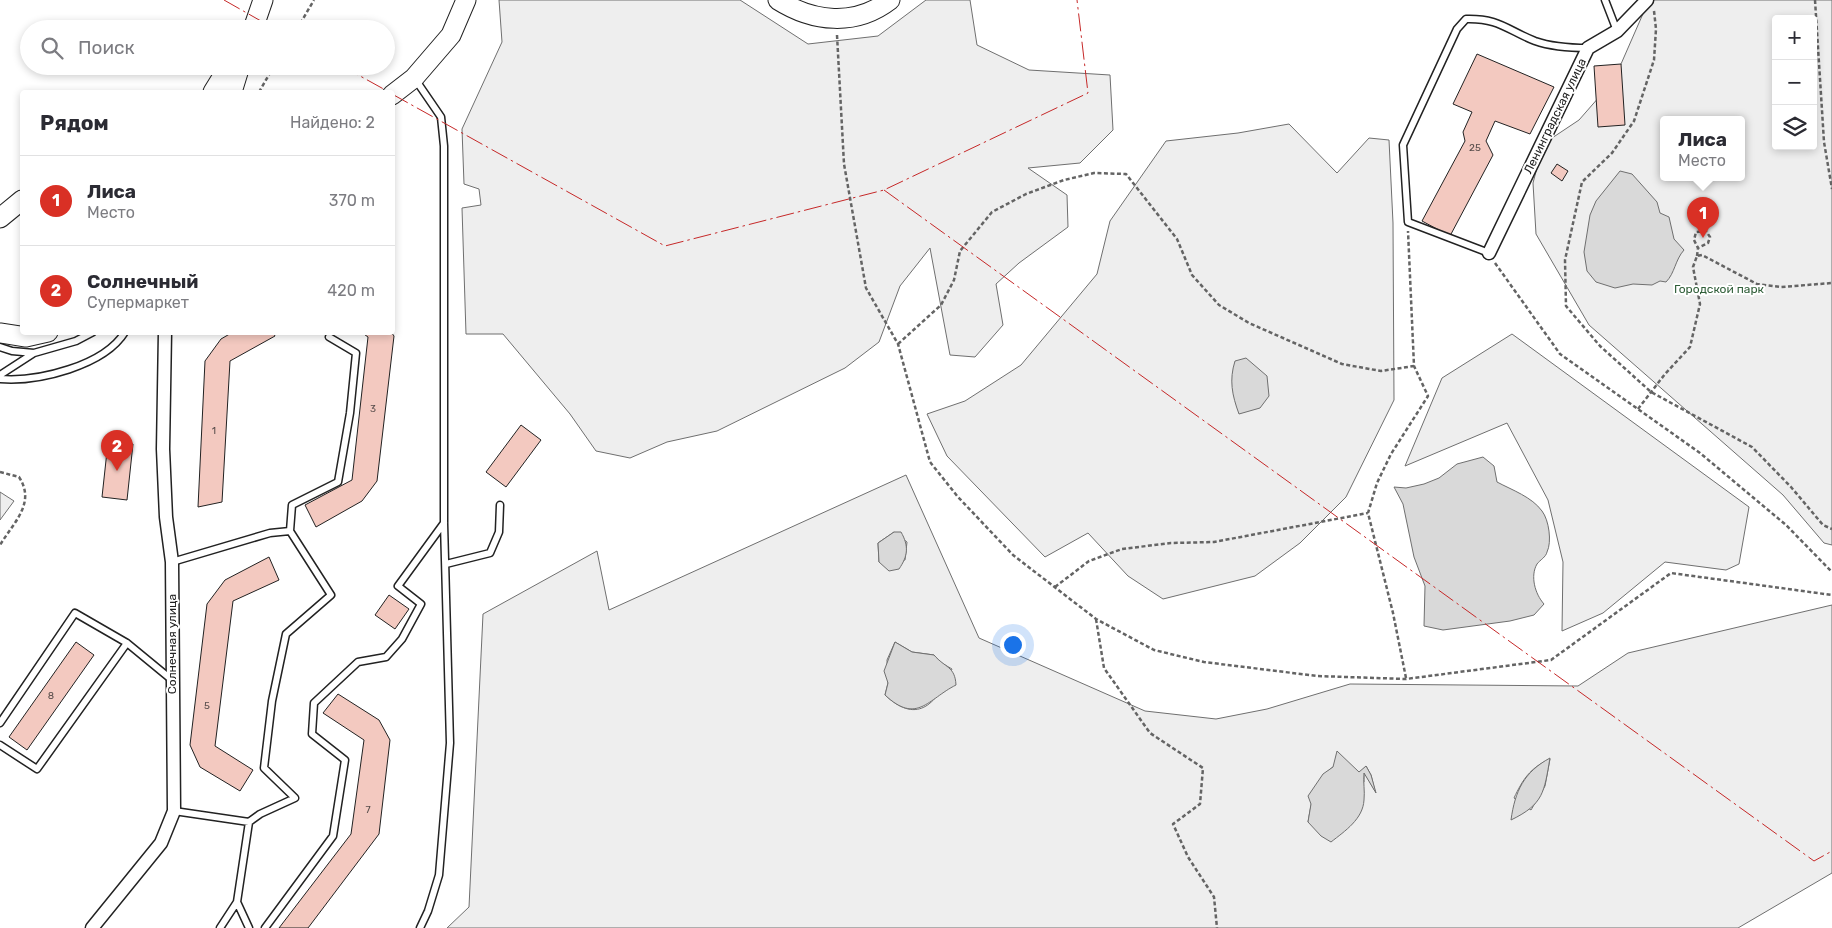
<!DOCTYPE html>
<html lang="ru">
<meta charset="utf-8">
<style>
body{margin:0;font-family:Rubik,sans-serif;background:#f2f2f3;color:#2b2b33}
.controls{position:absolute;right:15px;top:15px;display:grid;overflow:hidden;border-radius:5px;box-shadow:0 2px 8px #0003}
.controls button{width:45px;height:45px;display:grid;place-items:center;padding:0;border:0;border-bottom:1px solid #e1e1e2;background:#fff;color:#2b2b33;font:25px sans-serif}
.you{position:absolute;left:1012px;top:644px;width:18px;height:18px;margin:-12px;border:4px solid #fff;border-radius:50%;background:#1a73e8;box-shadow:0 0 0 8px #1a73e833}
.badge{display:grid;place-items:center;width:32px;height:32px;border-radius:50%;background:#d93025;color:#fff;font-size:16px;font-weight:700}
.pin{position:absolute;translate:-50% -41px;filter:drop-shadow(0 1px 2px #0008)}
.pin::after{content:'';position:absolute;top:26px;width:18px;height:15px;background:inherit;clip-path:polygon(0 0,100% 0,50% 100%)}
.popup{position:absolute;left:1660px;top:116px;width:85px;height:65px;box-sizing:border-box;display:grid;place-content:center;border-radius:5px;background:#fff;filter:drop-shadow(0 1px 4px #0005);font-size:16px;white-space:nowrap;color:#7c7c81}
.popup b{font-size:19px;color:#2b2b33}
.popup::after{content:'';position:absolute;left:50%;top:100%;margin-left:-10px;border:10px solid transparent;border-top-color:#fff}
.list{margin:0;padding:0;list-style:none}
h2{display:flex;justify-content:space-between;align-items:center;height:65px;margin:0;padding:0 20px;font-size:21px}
h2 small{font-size:16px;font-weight:400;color:#7c7c81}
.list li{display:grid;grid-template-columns:32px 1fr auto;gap:15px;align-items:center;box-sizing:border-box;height:90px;padding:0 20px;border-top:1px solid #e1e1e2}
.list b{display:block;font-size:19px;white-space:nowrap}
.list p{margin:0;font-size:16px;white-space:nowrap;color:#7c7c81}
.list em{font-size:16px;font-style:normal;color:#7c7c81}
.icon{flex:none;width:28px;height:28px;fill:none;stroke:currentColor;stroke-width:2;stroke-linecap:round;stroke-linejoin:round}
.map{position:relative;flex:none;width:1832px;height:928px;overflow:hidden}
.search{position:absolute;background:#fff;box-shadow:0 2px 8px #0003;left:20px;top:20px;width:375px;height:55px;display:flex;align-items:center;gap:12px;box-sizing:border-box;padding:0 18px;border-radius:28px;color:#7c7c81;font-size:19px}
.panel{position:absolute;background:#fff;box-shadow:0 2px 8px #0003;left:20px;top:90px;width:375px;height:245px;border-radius:5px}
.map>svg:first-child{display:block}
</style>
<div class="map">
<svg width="1832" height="928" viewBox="0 0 1832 928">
<rect width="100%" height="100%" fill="#fff"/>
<!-- green -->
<path fill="#eee" stroke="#6f6f6f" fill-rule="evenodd" d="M499 0H740L808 44 878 36 926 0H970L977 45 1029 70 1110 75 1113 130 1080 163 1028 168 1067 195 1068 227 1019 263 996 284 1003 325 975 357 950 355 930 248 900 286 879 342 845 368 717 431 667 442 630 458 596 451 570 414 503 334H466L462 208 481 205 479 189 464 184 462 129 502 42Z
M1649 0H1832V545L1824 543 1783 495 1589 325 1536 234 1533 183 1539 160 1552 138 1579 120 1614 80ZM1776 19H1813V146H1776ZM1664 119H1742V177H1664Z
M1289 124 1337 173 1369 138 1389 140 1393 223 1394 400 1346 497 1300 543 1255 576 1163 599 1128 576 1088 533 1045 557 947 456 927 414 965 401 1021 365 1097 274 1110 221 1166 141 1238 133Z
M1512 334 1749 507 1739 564 1726 570 1665 562 1603 613 1562 631 1563 562 1548 500 1507 423 1405 466 1442 378Z
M906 475 979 638 1145 711 1216 719 1267 709 1350 684 1578 686 1628 653 1832 605V873L1738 928H447L469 907 483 614 597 551 609 610ZM894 532 907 542 905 560 879 562 878 543ZM895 642 912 652 934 655 940 662 952 669C938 701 919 727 885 695L888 683 887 660ZM1550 759 1545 786 1531 810 1514 798C1523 779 1530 768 1550 759ZM1366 766 1371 775 1375 791 1364 772V782L1308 822C1312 800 1314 780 1333 767L1359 773Z
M0 492 14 501 0 520Z"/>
<!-- water -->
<path fill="#d9d9d9" stroke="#6f6f6f" d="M1620 171 1632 174 1657 202 1660 213 1669 217 1674 239 1684 250C1675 260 1675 273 1666 282L1660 281 1652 285 1633 284 1615 288 1596 282 1587 271 1584 252 1590 215 1596 201Z
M1246 358 1267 376 1269 396 1260 408 1239 414C1232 395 1229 380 1235 361Z
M1483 457 1494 466 1497 482C1512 490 1532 497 1542 511 1549 520 1552 542 1547 552 1546 557 1540 560 1537 564 1530 576 1535 594 1544 604L1534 615 1510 621 1443 630 1424 626 1425 586 1414 557 1403 504 1394 487 1406 488 1424 484 1439 478 1457 464Z
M894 532H901C909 546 908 556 899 569L889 571 879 562 878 543Z
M895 642 912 652 934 655C945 668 955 666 956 685 928 699 917 725 885 695L888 683 884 671Z
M1337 751 1359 772 1366 766 1371 775 1376 793 1364 773C1363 782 1365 791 1364 800 1363 819 1345 831 1331 842L1321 836 1308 822 1311 804 1308 796 1323 774 1333 767Z
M1550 758C1544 792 1544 804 1511 820 1515 791 1524 772 1550 758Z"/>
<!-- building -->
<path fill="#f3c9c0" stroke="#222" d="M1477 54 1554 87 1530 134 1495 121 1486 141 1493 155 1450 236 1422 221 1465 141 1463 132 1472 112 1453 104Z
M1621 64 1625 125 1598 127 1594 66Z
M1557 164 1568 171 1562 181 1551 173Z
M233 332H273L275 336 230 361 222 502 198 507 205 361 221 339Z
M361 332H391L394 336 377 481 362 501 316 527 305 505 352 480 368 337Z
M521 425 541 440 506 487 486 472Z
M108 442 133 444 127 500 102 497Z
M269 557 279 580 233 601 215 746 253 770 240 791 200 767 190 745 207 604 225 580Z
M389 595 409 609 395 629 375 615Z
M76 642 94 655 27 750 9 737Z
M338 694 379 720 390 740 379 834 308 928H279L351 834 364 740 323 713Z"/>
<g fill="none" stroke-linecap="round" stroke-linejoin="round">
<defs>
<path id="lane" d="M1605 0 1617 31
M415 79 441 117 444 146V523L450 743 439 875 428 911 420 928
M1489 253 1408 222 1403 145 1457 29 1466 19C1499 18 1507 30 1535 41 1552 47 1570 48 1588 48
M0 347 12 351 34 353
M0 375 34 353 76 341 93 332
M0 379C38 382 104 366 125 332
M172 562 270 533 290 531 292 505 338 482 350 413 356 353 329 337
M446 564 490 553 499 532 500 505
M0 723 75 613 127 643 172 680
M0 745 37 769 127 643
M174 811 249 822
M237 902 249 928
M220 928 237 902 249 822 260 814 295 798 264 768 272 701 286 634 331 595 290 531
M265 928 333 836 345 760 312 734 314 703 358 662 386 657 402 639 421 604 398 586 444 523"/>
<path id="street" d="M1489 253 1588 48 1617 31 1647 0
M92 928 161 843 174 811 172 562 166 517 163 449 165 332"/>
<path id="secondary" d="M778 0C813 22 855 27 890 0
M253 29 263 0
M213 92 229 66
M232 92 240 66
M392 95 414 78 451 35 466 0
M0 218 22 200
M0 333 26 337 48 332"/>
</defs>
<!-- lane casing -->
<use href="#lane" stroke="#222" stroke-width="9"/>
<!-- street casing -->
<use href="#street" stroke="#222" stroke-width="15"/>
<!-- secondary casing -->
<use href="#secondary" stroke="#222" stroke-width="21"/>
<!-- path -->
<path stroke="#646464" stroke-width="2.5" stroke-dasharray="4 2.5" stroke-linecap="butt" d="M1815 0 1824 142 1832 189
M1654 11 1656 29 1654 60 1634 121 1612 153 1582 182 1565 260 1566 306 1600 346 1651 392 1752 447 1791 487 1823 525 1832 529
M297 29 314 0
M837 35 844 164 866 288 898 344 930 462 958 497 1013 555 1096 619 1154 650 1204 662 1317 676 1406 679 1551 660 1671 573 1832 595
M259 92 274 66
M1697 256 1698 248 1694 240 1696 232 1706 231 1710 237 1708 243 1698 248
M1495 263 1560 354 1700 453 1786 525 1832 572
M898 344 941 305 954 280 960 251 992 212 1026 194 1064 180 1094 173 1126 174 1177 239 1192 275 1219 305 1249 323 1342 364 1381 371 1414 366
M1638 409 1665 374 1690 347 1700 304 1693 267 1697 256 1702 255 1757 284 1781 287 1832 283
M0 472 19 477C36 503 14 522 0 545
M1055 587 1089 561 1122 549 1171 543 1214 542 1368 513
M1096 619 1104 668 1150 733 1203 768 1200 804 1173 824 1188 857 1214 897 1217 928
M1406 678 1393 613 1368 513 1377 483 1391 454 1428 396 1414 366 1408 231"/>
<!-- lane -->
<use href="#lane" stroke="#fff" stroke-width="6"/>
<!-- street -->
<use href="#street" stroke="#fff" stroke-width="12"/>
<!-- secondary -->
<use href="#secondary" stroke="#fff" stroke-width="19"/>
<!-- power -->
<path stroke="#c62828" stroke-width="1" stroke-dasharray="18 4 2.5 4" stroke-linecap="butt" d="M224 0 275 29
M342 66 389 92
M392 94 665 246 884 190 1088 93 1077 0
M884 190 1814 861 1832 851"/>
</g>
<g text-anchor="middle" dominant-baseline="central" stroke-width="4" stroke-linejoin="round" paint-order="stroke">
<!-- number labels -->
<g font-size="10" fill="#564c4a">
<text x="1475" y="148">25</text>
<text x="373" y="409">3</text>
<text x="214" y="431">1</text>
<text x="51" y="696">8</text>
<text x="207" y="706">5</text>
<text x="368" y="810">7</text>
</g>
<!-- street labels -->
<g font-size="12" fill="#222" stroke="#fff">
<text transform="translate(1555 116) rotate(-64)">Ленинградская улица</text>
<text transform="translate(172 644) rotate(-90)">Солнечная улица</text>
</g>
<!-- park labels -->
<g font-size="12" fill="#2f5e38" stroke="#fff">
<text x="1719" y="289">Городской парк</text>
</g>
</g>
</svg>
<div class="controls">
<button>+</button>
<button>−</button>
<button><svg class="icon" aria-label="layers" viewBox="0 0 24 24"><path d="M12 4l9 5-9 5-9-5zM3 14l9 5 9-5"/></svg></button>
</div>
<div class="you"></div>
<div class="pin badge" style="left:1703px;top:238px">1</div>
<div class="popup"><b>Лиса</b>Место</div>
<div class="pin badge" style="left:117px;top:471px">2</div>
<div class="search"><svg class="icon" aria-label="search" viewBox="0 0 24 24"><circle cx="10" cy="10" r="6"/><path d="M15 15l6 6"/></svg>Поиск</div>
<section class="panel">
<h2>Рядом<small>Найдено: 2</small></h2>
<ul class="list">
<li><span class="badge">1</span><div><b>Лиса</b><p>Место</p></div><em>370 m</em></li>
<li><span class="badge">2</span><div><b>Солнечный</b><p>Супермаркет</p></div><em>420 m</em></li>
</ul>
</section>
</div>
